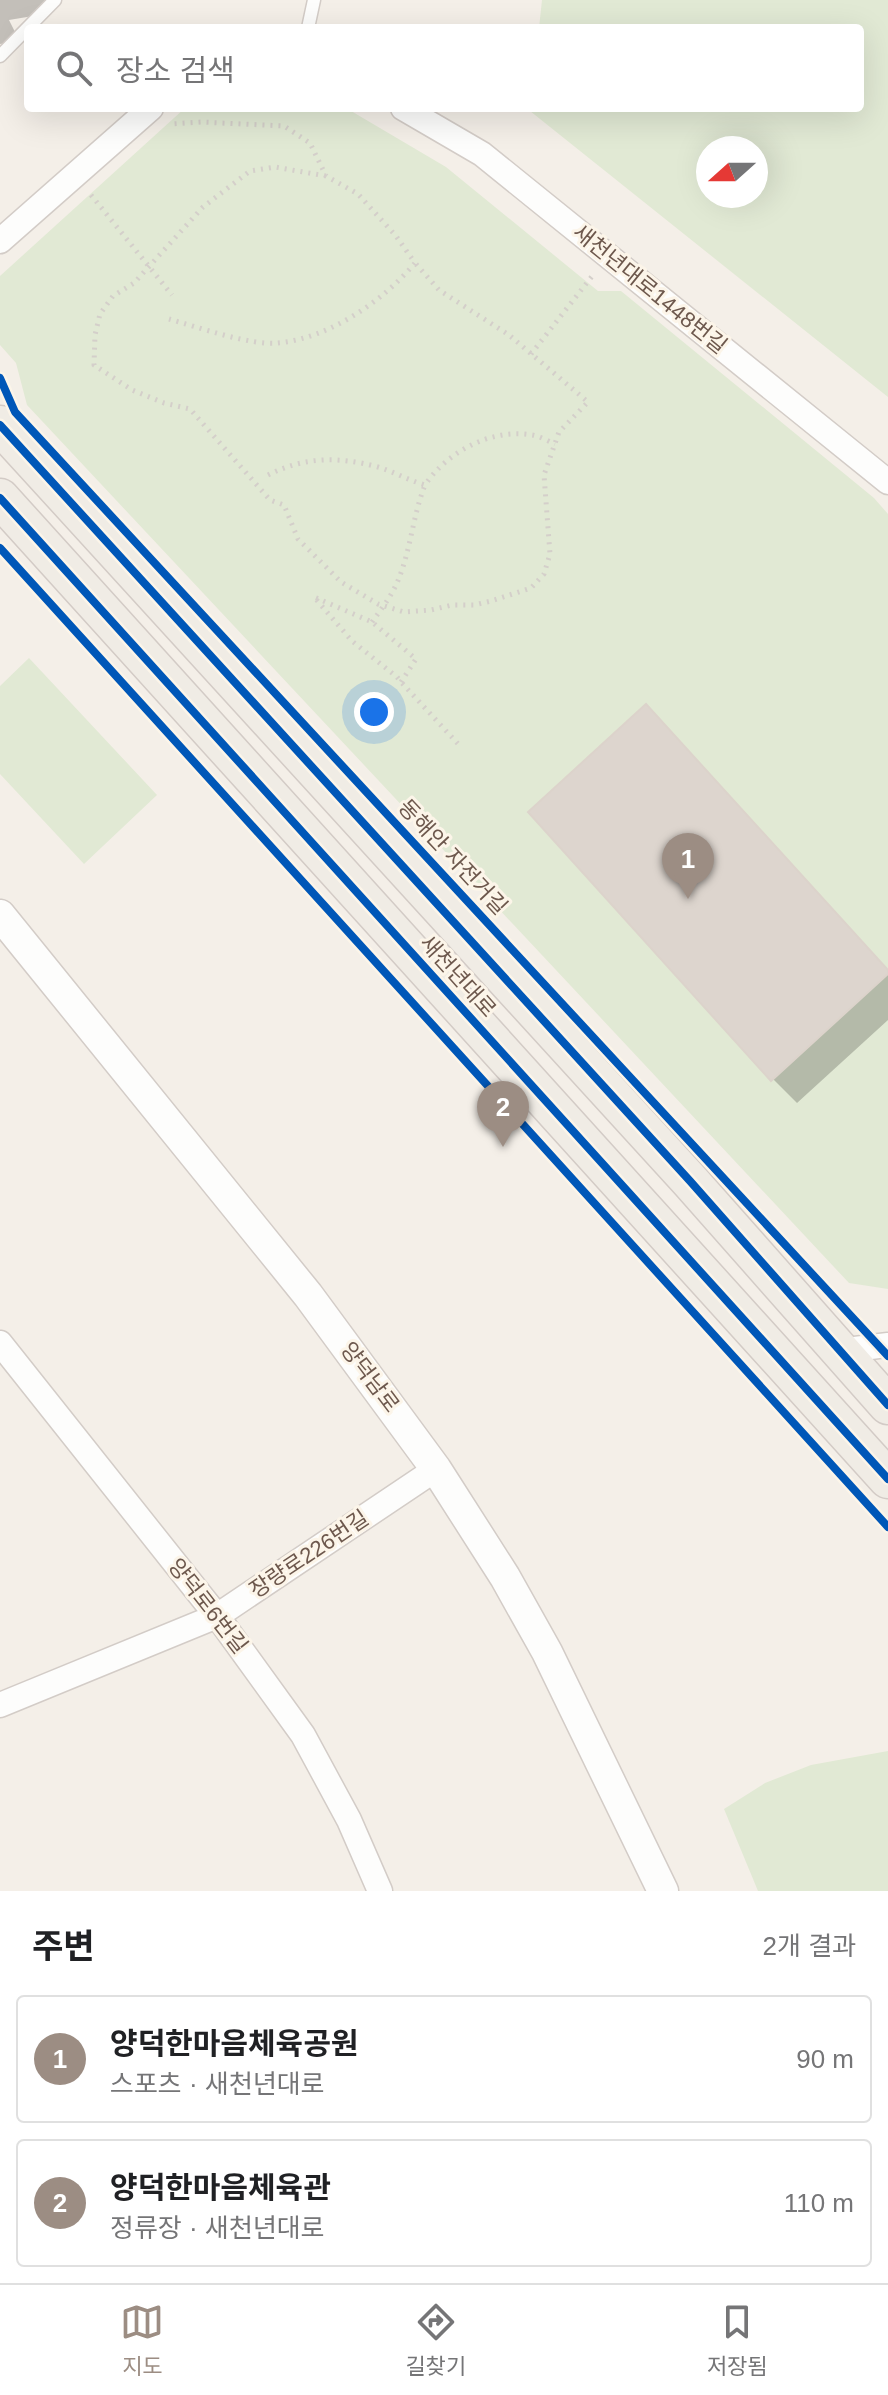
<!DOCTYPE html>
<html lang="ko">
<meta charset="utf-8">
<style>
body{margin:0;font-family:Helvetica,"Noto Sans KR",sans-serif;background:#f2f2f2;color:#202124}
.compass{position:absolute;left:696px;top:136px;width:72px;height:72px;border-radius:50%;background:#fff;box-shadow:0 8px 32px #0002;rotate:249deg}
.you{position:absolute;left:374px;top:712px;width:28px;height:28px;margin:-20px;border:6px solid #fff;border-radius:50%;background:#1a73e8;box-shadow:0 0 0 12px #1a73e833}
.badge{display:grid;place-items:center;width:52px;height:52px;border-radius:50%;background:#9c8d83;color:#fff;font-size:26px;font-weight:700}
.pin{position:absolute;translate:-50% -66px;filter:drop-shadow(0 2px 4px #0008)}
.pin::after{content:'';position:absolute;top:42px;width:28px;height:24px;background:inherit;clip-path:polygon(0 0,100% 0,50% 100%)}
.list{margin:0;padding:0;list-style:none}
h2{display:flex;justify-content:space-between;align-items:center;height:104px;margin:0;padding:0 32px;font-size:34px}
h2 small{font-size:26px;font-weight:400;color:#757577}
.list li{display:grid;grid-template-columns:52px 1fr auto;gap:24px;align-items:center;box-sizing:border-box;height:128px;margin:0 16px 16px;padding:0 16px;border:2px solid #e0e0e0;border-radius:8px}
.list b{display:block;font-size:30px;white-space:nowrap}
.list p{margin:0;font-size:26px;white-space:nowrap;color:#757577}
.list em{font-size:26px;font-style:normal;color:#757577}
.icon{flex:none;width:44px;height:44px;fill:none;stroke:currentColor;stroke-width:2;stroke-linecap:round;stroke-linejoin:round}
.map{position:relative;flex:none;width:888px;height:1891px;overflow:hidden}
.search{position:absolute;background:#fff;box-shadow:0 8px 32px #0002;left:24px;right:24px;top:24px;height:88px;display:flex;align-items:center;gap:20px;box-sizing:border-box;padding:0 28px;border-radius:8px;color:#757577;font-size:30px}
.sheet{height:392px;background:#fff}
nav{display:flex;justify-content:space-around;align-items:center;box-sizing:border-box;height:112px;border-top:2px solid #e0e0e0;background:#fff;font-size:22px;color:#757577}
nav a{display:grid;justify-items:center;gap:4px}
nav .on{color:#9c8d83}
.map>svg:first-child{display:block}
</style>
<div class="map">
<svg width="888" height="1891" viewBox="0 0 888 1891">
<rect width="100%" height="100%" fill="#f4efe8"/>
<!-- green -->
<path fill="#e1e9d4" fill-rule="evenodd" d="M542 0H888V397L530 111V108H860V28H539ZM756 148V196H708V148Z
M185 108H346L446 167 598 291H621L874 498 888 514V1289L849 1283 27 405 16 363 0 345V276Z
M29 658 157 795 84 864 0 774V686Z
M888 1751V1891H758L724 1809 765 1783 811 1765Z"/>
<!-- shadow -->
<path fill="#0003" d="M0 0H59L39 15 9 20 20 42 0 44Z
M888 971V1020L797 1103 773 1079Z"/>
<!-- building -->
<path fill="#ddd5ce" stroke="#dcd3cb" stroke-width="2" d="M646 704 888 970V974L771 1081 528 812Z"/>
<g fill="none" stroke-linecap="round" stroke-linejoin="round">
<defs>
<path id="service" d="M308 28 314 0
M0 56 55 0"/>
<path id="minor" d="M403 108 482 154 888 482
M0 241 151 108
M0 1343 217 1616 303 1735 349 1820 380 1891
M838 1351 888 1345
M0 1705 217 1616 436 1469"/>
<path id="tertiary" d="M0 915 308 1295 436 1469 505 1577 547 1652 663 1891"/>
<path id="primary" d="M0 425 690 1181 888 1405
M0 498 888 1479"/>
</defs>
<!-- service casing -->
<use href="#service" stroke="#d3ccc7" stroke-width="15"/>
<!-- minor casing -->
<use href="#minor" stroke="#d3ccc7" stroke-width="27"/>
<!-- tertiary casing -->
<use href="#tertiary" stroke="#d3ccc7" stroke-width="33"/>
<!-- primary casing -->
<use href="#primary" stroke="#d3cbc6" stroke-width="41"/>
<!-- path -->
<path stroke="#d4cfca" stroke-width="5" stroke-dasharray="2 6" stroke-linecap="butt" d="M326 176 275 167 250 171 203 207 134 283 113 296 100 314 95 335 94 365 132 390 164 403 190 409 270 500 284 505 298 539 341 582 378 604 404 612 431 610 452 605H474L491 601 531 588 544 574 550 554 544 475 559 432 588 402 509 335 439 290 415 263
M91 195 172 295
M169 319C197 327 252 346 278 343 330 338 383 301 415 263L396 236 358 194 326 176 310 143 284 126 201 122 171 124
M531 354 593 275
M268 475C304 457 338 456 378 467 394 472 408 480 425 485 447 452 491 428 532 435 539 436 548 441 555 444
M372 622C382 608 393 594 399 578 411 548 413 515 425 485
M401 682 416 659 372 622 314 597 352 641 397 677 401 682 460 746"/>
<!-- service -->
<use href="#service" stroke="#fdfdfc" stroke-width="12"/>
<!-- minor -->
<use href="#minor" stroke="#fdfdfc" stroke-width="24"/>
<!-- tertiary -->
<use href="#tertiary" stroke="#fdfdfc" stroke-width="30"/>
<!-- primary -->
<use href="#primary" stroke="#f0ece5" stroke-width="38"/>
<defs>
<path id="cycleway" d="M0 378 15 412 888 1356
M0 425 690 1181 888 1405
M0 498 888 1479
M0 548 888 1527"/>
</defs>
<!-- cycleway casing -->
<use href="#cycleway" stroke="#fcf5e9" stroke-width="13"/>
<!-- cycleway -->
<use href="#cycleway" stroke="#0057b8" stroke-width="8"/>
</g>
<g text-anchor="middle" dominant-baseline="central" stroke-width="6" stroke-linejoin="round" paint-order="stroke">
<!-- street labels -->
<g font-size="22" fill="#6d584d" stroke="#fcf5e9">
<text transform="translate(650 289) rotate(39)">새천년대로1448번길</text>
<text transform="translate(453 857) rotate(47)">동해안 자전거길</text>
<text transform="translate(458 976) rotate(48)">새천년대로</text>
<text transform="translate(370 1377) rotate(53)">양덕남로</text>
<text transform="translate(309 1554) rotate(-34)">장량로226번길</text>
<text transform="translate(208 1606) rotate(52)">양덕로6번길</text>
</g>
</g>
</svg>
<svg class="compass" viewBox="-18 -18 36 36"><path d="M0-13l5 13h-10z" fill="#e53935"/><path d="M0 13l5-13h-10z" fill="#757577"/></svg>
<div class="you"></div>
<div class="pin badge" style="left:688px;top:899px">1</div>
<div class="pin badge" style="left:503px;top:1147px">2</div>
<div class="search"><svg class="icon" aria-label="search" viewBox="0 0 24 24"><circle cx="10" cy="10" r="6"/><path d="M15 15l6 6"/></svg>장소 검색</div>
</div>
<section class="sheet">
<h2>주변<small>2개 결과</small></h2>
<ul class="list">
<li><span class="badge">1</span><div><b>양덕한마음체육공원</b><p>스포츠 · 새천년대로</p></div><em>90 m</em></li>
<li><span class="badge">2</span><div><b>양덕한마음체육관</b><p>정류장 · 새천년대로</p></div><em>110 m</em></li>
</ul>
</section>
<nav>
<a class="on"><svg class="icon" aria-label="map" viewBox="0 0 24 24"><path d="M3 6l6-2 6 2 6-2v14l-6 2-6-2-6 2zM9 4v14M15 6v14"/></svg>지도</a>
<a><svg class="icon" aria-label="directions" viewBox="0 0 24 24"><path d="M12 3l9 9-9 9-9-9zM9 14v-3h6M13 9l2 2-2 2"/></svg>길찾기</a>
<a><svg class="icon" aria-label="saved" viewBox="0 0 24 24"><path d="M7 4h10v16l-5-4-5 4z"/></svg>저장됨</a>
</nav>
